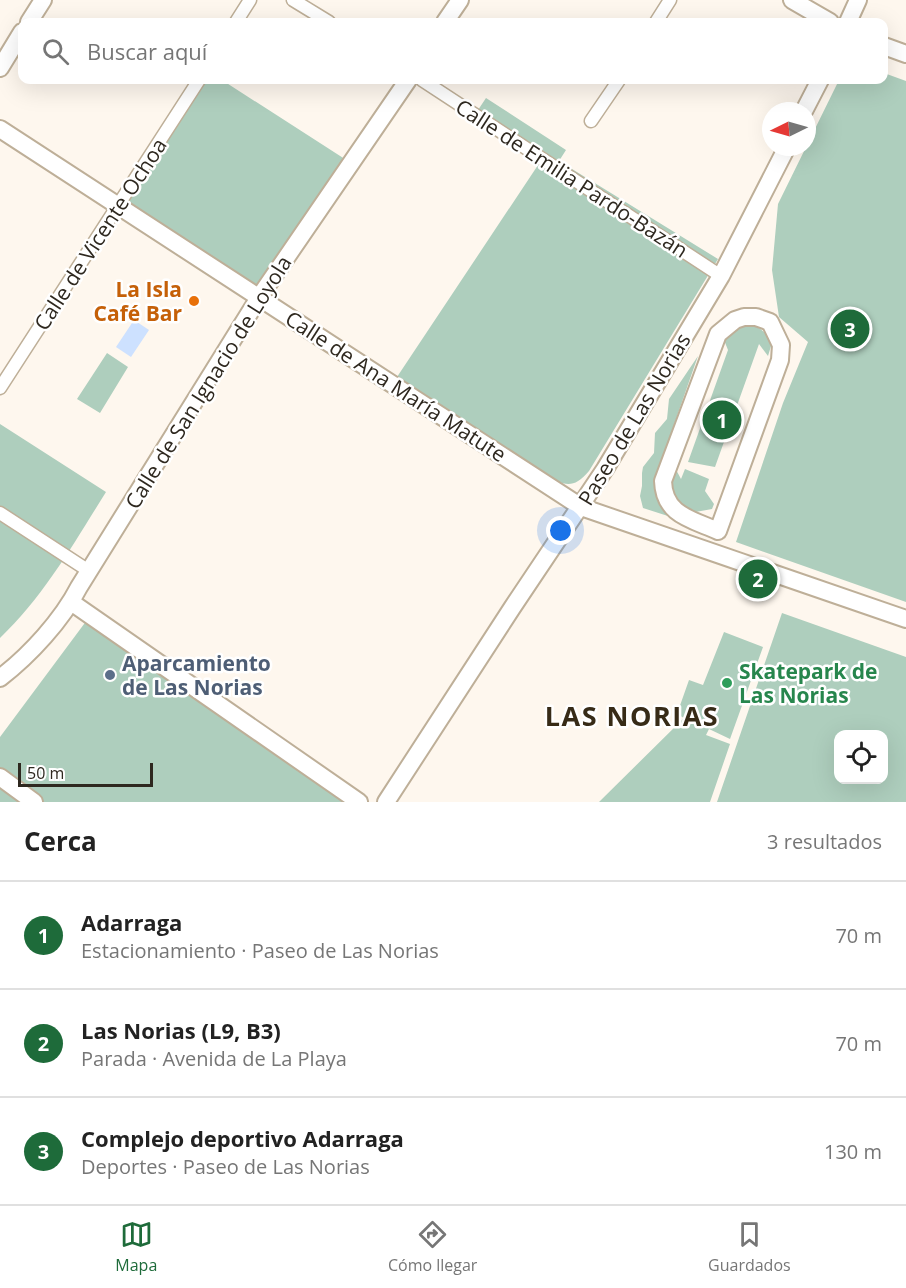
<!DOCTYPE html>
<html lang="es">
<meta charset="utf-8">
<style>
body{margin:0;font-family:"Open Sans",sans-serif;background:#f2f2f2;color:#222}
.controls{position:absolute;right:18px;bottom:18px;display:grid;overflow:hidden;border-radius:12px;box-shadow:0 6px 24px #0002}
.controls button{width:54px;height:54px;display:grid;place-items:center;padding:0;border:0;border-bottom:2px solid #e0e0e0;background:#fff;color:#222;font:30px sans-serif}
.compass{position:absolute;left:762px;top:102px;width:54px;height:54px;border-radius:50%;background:#fff;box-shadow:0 6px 24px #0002;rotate:265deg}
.scale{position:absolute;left:18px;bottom:15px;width:135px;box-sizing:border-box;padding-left:6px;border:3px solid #2e281f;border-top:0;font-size:16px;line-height:21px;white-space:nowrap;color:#2e281f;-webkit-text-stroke:4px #fff;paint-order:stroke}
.you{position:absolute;left:561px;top:531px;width:21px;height:21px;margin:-15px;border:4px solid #fff;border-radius:50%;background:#1a73e8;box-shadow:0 0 0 9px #1a73e833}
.badge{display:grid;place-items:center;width:39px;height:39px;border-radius:50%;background:#1e6b3a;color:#fff;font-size:20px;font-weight:700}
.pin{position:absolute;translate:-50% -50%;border:3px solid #fff;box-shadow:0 2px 6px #0006}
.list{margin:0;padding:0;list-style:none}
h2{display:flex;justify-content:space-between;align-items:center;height:78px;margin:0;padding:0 24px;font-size:26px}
h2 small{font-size:20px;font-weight:400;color:#767676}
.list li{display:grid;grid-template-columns:39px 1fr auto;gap:18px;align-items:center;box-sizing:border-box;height:108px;padding:0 24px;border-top:2px solid #e0e0e0}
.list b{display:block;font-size:22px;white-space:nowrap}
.list p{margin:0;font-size:20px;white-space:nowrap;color:#767676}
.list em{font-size:20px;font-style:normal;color:#767676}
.icon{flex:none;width:33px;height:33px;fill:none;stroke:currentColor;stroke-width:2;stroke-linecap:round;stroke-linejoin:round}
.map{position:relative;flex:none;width:906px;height:802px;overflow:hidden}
.search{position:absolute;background:#fff;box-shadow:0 6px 24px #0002;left:18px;right:18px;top:18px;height:66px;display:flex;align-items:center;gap:15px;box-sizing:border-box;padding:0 21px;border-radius:12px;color:#767676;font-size:22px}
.sheet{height:402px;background:#fff}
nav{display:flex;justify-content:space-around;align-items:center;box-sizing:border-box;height:84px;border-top:2px solid #e0e0e0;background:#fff;font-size:16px;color:#767676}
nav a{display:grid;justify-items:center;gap:3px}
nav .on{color:#1e6b3a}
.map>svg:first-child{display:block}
</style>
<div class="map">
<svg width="906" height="802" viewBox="0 0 906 802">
<rect width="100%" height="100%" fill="#fef7ee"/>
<!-- green -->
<path fill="#aecebd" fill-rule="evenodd" d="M884 73 906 81V602L736 542 783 403 808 342 779 317 772 270 778 204 839 80H884Z
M199 80H222L351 163 260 296 118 206Z
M486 98 566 150 559 161 718 259 589 471C572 491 563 485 543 473L397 377 546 153 478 110Z
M736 323C754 324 766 327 771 346L768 356 759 344 715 467 688 462 728 350 722 335Z
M107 353 128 367 100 413 77 399Z
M698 356 654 482 659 504 671 517 643 508 640 496 642 486V473L643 467 654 453 655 433 667 419 669 399Z
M0 424 106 492C74 543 44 596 0 638Z
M673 464 681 479 685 469 709 479 705 491 714 504 712 509 690 513 676 507 668 477Z
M782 613 906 657V802H717ZM838 734H884V780H838Z
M90 616 357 802H0V737Z
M724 632 763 647 730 739 709 729 706 735 730 744 710 802H599L684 718 677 714 689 680 703 685Z"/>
<!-- water -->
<path fill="#cde1ff" d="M134 320 149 330 131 357 116 347Z"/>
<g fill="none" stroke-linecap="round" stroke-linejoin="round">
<defs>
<path id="pedestrian" d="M293 0 329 22
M236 22 250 0
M656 22 670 0
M422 80 721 276
M591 121 619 80
M0 388 199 80
M0 513 89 571"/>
<path id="minor" d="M792 0 830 22
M29 22 43 0
M445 22 460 0
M848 22 858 0
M884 46 906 54
M0 68 22 32
M804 111 820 80
M0 129 581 507 906 619
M744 317H756L770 322 781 345 780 360 718 531C691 519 664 515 663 481L718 334 735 320Z
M71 602 359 802
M0 678C30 655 62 620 79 587L260 296 408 80
M0 777 34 802
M386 802 512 608 605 469 721 276 787 147"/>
</defs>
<!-- pedestrian casing -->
<use href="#pedestrian" stroke="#beaf98" stroke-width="15"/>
<!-- minor casing -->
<use href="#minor" stroke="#beaf98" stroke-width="20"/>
<!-- pedestrian -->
<use href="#pedestrian" stroke="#fff" stroke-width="12"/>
<!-- minor -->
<use href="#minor" stroke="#fff" stroke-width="16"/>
</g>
<!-- markers -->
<circle fill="#e8710a" stroke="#fff" stroke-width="2" cx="194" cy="301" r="6"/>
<circle fill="#5c6f8a" stroke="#fff" stroke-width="2" cx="110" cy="675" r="6"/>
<circle fill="#2e9e5b" stroke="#fff" stroke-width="2" cx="727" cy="683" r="6"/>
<g text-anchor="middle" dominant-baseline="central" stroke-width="5" stroke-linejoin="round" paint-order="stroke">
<!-- street labels -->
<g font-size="21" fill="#2e281f" stroke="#fff">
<text transform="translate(572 178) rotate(33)">Calle de Emilia Pardo-Bazán</text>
<text transform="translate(100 234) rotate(-57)">Calle de Vicente Ochoa</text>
<text transform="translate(208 382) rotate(-58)">Calle de San Ignacio de Loyola</text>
<text transform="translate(396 386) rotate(33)">Calle de Ana María Matute</text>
<text transform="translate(634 419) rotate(-59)">Paseo de Las Norias</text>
</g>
<!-- food labels -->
<g font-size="21" font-weight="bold" fill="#c56008" stroke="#fff" text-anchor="end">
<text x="182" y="289">La Isla<tspan x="182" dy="24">Café Bar</tspan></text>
</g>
<!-- service labels -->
<g font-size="21" font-weight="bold" fill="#4e5e75" stroke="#fff" text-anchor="start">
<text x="122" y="663">Aparcamiento<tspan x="122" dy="24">de Las Norias</tspan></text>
</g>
<!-- leisure labels -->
<g font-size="21" font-weight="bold" fill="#27864d" stroke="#fff" text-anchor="start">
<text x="739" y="671">Skatepark de<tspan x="739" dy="24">Las Norias</tspan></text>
</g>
<!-- district labels -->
<g font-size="27" font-weight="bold" letter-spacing="1.5" fill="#372b17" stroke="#fff">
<text x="632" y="715">LAS NORIAS</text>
</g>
</g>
</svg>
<div class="controls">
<button><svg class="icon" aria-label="locate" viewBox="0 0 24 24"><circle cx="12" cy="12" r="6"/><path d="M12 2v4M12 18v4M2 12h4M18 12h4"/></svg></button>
</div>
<svg class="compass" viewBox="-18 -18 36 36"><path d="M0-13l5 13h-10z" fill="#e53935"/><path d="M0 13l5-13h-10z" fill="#767676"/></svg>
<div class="scale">50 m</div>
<div class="you"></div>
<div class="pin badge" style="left:722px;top:420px">1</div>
<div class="pin badge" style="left:758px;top:579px">2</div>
<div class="pin badge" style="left:850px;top:329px">3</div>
<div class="search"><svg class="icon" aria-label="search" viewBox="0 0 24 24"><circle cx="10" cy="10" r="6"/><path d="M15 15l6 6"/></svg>Buscar aquí</div>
</div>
<section class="sheet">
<h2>Cerca<small>3 resultados</small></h2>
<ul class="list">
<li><span class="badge">1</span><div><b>Adarraga</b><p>Estacionamiento · Paseo de Las Norias</p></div><em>70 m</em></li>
<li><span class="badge">2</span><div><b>Las Norias (L9, B3)</b><p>Parada · Avenida de La Playa</p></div><em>70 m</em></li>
<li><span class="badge">3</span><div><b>Complejo deportivo Adarraga</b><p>Deportes · Paseo de Las Norias</p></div><em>130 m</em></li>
</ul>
</section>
<nav>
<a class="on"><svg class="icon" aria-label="map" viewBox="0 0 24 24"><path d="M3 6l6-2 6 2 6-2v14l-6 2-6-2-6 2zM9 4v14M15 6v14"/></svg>Mapa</a>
<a><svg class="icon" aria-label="directions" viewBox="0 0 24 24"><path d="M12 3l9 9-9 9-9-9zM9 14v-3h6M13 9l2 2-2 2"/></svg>Cómo llegar</a>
<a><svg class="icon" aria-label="saved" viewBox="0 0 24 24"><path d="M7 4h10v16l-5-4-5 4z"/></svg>Guardados</a>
</nav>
